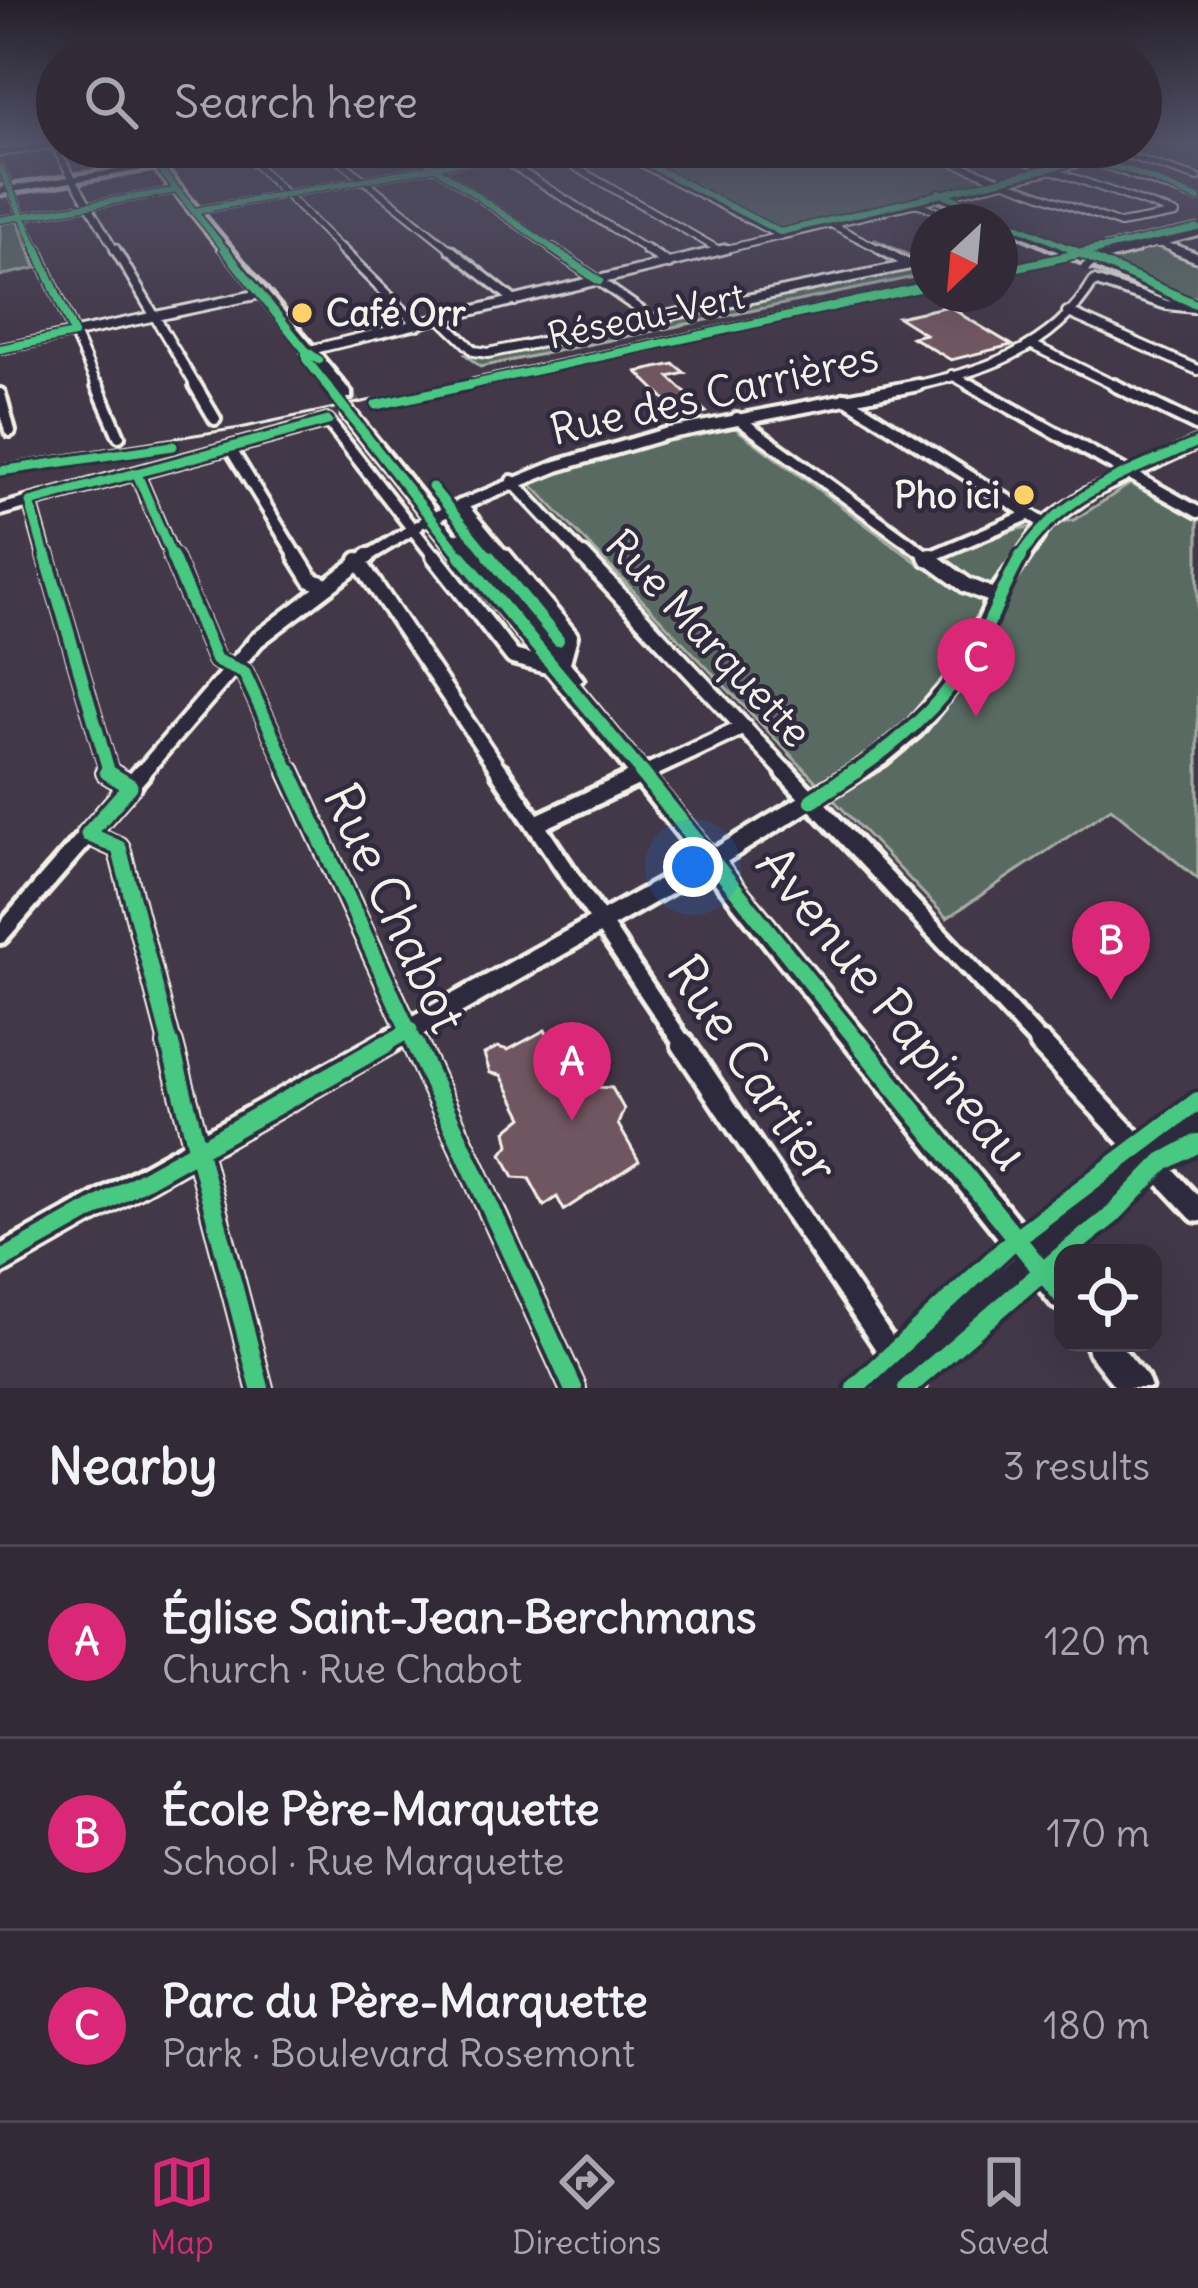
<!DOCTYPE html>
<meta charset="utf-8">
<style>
body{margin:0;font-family:Delius,sans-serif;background:#3d3642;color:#f1f3f6}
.controls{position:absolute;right:36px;bottom:36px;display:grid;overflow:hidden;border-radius:24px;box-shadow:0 12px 48px #0002}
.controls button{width:108px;height:108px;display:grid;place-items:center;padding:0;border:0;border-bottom:3px solid #4d4651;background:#322a36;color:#f1f3f6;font:60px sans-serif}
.compass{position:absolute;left:910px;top:204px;width:108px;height:108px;border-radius:50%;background:#322a36;box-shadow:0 12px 48px #0002;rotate:206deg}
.you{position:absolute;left:693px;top:867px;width:42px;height:42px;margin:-30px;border:9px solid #fff;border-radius:50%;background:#1a73e8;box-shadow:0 0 0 18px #1a73e833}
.badge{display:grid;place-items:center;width:78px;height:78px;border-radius:50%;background:#db2777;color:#fff;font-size:39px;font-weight:700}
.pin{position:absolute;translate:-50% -99px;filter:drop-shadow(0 3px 6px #0008)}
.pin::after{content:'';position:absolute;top:63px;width:42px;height:36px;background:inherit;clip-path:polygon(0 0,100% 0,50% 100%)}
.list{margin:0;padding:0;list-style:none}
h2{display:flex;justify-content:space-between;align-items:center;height:156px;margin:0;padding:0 48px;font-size:51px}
h2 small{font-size:39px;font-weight:400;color:#a8a7ad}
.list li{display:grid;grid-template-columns:78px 1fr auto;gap:36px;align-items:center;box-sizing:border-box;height:192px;padding:0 48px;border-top:3px solid #4d4651}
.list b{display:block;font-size:45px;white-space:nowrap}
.list p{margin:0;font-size:39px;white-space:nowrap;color:#a8a7ad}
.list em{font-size:39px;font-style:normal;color:#a8a7ad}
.icon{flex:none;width:66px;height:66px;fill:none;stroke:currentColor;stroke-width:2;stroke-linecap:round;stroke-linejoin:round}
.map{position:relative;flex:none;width:1198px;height:1388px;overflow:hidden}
.search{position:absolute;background:#322a36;box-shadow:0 12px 48px #0002;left:36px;right:36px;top:36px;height:132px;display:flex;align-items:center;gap:30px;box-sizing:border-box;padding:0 42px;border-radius:66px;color:#a8a7ad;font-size:45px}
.sheet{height:732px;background:#322a36}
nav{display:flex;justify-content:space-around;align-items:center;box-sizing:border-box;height:168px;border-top:3px solid #4d4651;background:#322a36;font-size:33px;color:#a8a7ad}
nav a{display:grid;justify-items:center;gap:6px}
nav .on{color:#db2777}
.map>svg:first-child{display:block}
</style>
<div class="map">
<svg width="1198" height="1388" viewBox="0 0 1198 1388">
<rect width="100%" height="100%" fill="#423848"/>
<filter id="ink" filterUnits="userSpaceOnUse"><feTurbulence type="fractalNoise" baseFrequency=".00833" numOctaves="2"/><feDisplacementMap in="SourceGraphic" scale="24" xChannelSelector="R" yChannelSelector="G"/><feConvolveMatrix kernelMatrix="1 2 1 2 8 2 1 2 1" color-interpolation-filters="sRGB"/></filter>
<g filter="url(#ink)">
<!-- green -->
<path fill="#596a62" stroke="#a6aea5" stroke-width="3" d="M617 147H903L991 179 780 231Z
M17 220 36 268 0 276V223Z
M876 240 928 264V274L480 367 466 355 487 357 917 267 871 241Z
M1153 246 1198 262V297H1184L1101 261Z
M731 425 922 566 1017 529 1074 520 1130 484 1198 519V879L1111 808 947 918 526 479 591 458Z"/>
<!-- building -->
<path fill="#6f5760" stroke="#f4f1e8" stroke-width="3" d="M949 306 965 317 1012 345 951 360 912 337 925 334 898 317Z
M674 364 685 373 669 377 706 412 684 418 637 372Z
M545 1030 574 1087 593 1079 597 1087 612 1088 624 1109 618 1124 639 1161 564 1210 557 1197 544 1206 529 1178 514 1177 502 1154 509 1145 506 1131 523 1117 501 1075 490 1073 484 1054 498 1047 508 1050Z"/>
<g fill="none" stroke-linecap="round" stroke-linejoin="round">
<!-- major-tunnel -->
<path stroke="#5d5460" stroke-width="14" stroke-dasharray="14 8" stroke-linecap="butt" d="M347 395 359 411"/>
<defs>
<path id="minor-far5" d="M52 143 116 252
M238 147 344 252
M323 147 454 252
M406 147 557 252
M482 147 650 252
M540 147 721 251
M609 147 780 236
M911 147 1120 224 1176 214
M986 147 1176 214
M1054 147 1198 199
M1106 149 1198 178
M0 153 57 144
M0 166 38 252
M917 203 961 222
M194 211 543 147
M0 220 178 190
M831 224 885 252
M1000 238 1005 240
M1156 242 1183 252
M714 252 1086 162 1109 155 1106 147
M1123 252 1198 233"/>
<path id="minor-far4" d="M37 249 98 388
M115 249 197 388
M341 249 418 325
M450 249 515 301
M553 249 653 319
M645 249 669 264
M880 249 910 265
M1175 249 1198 258
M1097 259 1135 249
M1094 281 1167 305 1194 308
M1067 312 1198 370
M441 319 474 351 488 353 910 265
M1034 346 1120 388
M0 349 260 294
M306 351 726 249
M952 375 975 388
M904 388C980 372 1051 352 1094 281"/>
<path id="minor-far3" d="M97 385 119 436
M195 385 215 419
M970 385 1198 512
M1114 385 1198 426
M0 394 10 431
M845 398 1045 524
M737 418 931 559
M230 448 298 559
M137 474 173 559
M512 481 585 559
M30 502 46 559
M461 505 506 559
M452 509 557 466 665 434 918 385
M0 510 328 421 436 559
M927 558 1028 515
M363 559 418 526"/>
<path id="minor-far2" d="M46 556 110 775
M172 556 216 660 244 672 291 775
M296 556 311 580 324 585
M434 556 513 657 551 667
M504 556 570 636 563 662
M583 556 788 775
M926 556 966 585 996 597
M927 558 931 556
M358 560 502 775
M140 775 257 640 368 556
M641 775 744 727"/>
<path id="minor-far1" d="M107 772 130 786
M290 772 416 1047
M500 772 685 1047
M785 772 1044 1047
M538 823 648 772
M88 834 119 848 171 1047
M0 935 142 772"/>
<path id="minor" d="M170 1044 260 1388
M415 1044 573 1388
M683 1044 914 1388
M1041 1044 1198 1211
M884 1388 1090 1204 1198 1123"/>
<path id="major" d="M138 147H146L159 163 259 147H278L163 167 351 392V398H343L155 168 0 194V188L152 164Z
M942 194 1198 306V310H1190L1000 226V222H991L939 199Z
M348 409 353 410 455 534 466 533 580 675 583 679 578 684 713 849 871 754 907 724 958 665 993 587 1040 521 1084 490 1198 438V447L1094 496 1050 527 1009 588 971 672 921 734 885 764 725 863 1063 1274V1312L1053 1307 707 873 0 1275V1245L696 859 343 416V410Z
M1085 1343H1119L1147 1377 1151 1388H1116L1089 1354Z"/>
</defs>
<!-- minor-far5 casing -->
<use href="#minor-far5" stroke="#f4f1e8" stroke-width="10"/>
<!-- minor-far4 casing -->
<use href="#minor-far4" stroke="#f4f1e8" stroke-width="14"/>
<!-- minor-far3 casing -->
<use href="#minor-far3" stroke="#f4f1e8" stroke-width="18"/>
<!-- minor-far2 casing -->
<use href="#minor-far2" stroke="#f4f1e8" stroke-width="22"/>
<!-- minor-far1 casing -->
<use href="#minor-far1" stroke="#f4f1e8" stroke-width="26"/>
<!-- minor casing -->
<use href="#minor" stroke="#f4f1e8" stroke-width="30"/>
<!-- major casing -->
<use href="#major" stroke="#f4f1e8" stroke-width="9"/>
<!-- minor-far5 -->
<use href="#minor-far5" stroke="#2f2a3d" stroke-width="6"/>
<!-- minor-far4 -->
<use href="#minor-far4" stroke="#2f2a3d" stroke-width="8"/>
<!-- minor-far3 -->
<use href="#minor-far3" stroke="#2f2a3d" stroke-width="10"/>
<!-- minor-far2 -->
<use href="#minor-far2" stroke="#2f2a3d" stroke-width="14"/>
<!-- minor-far1 -->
<use href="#minor-far1" stroke="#2f2a3d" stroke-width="16"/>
<!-- minor -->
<use href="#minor" stroke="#2f2a3d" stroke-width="21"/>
<!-- major -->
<use href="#major" fill="#2f2a3d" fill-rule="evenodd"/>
<!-- rail -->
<path stroke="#f4f1e8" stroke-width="3" d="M1000 267 1198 224
M0 465 240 428 928 282"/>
<defs>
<path id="minor-bridge-far1" d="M1086 267 1097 259"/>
<path id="minor-bridge" d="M424 522 452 509"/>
</defs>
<!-- minor-bridge-far1 casing -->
<use href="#minor-bridge-far1" stroke="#f4f1e8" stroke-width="14" stroke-linecap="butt"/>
<!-- minor-bridge casing -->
<use href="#minor-bridge" stroke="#f4f1e8" stroke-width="18" stroke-linecap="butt"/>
<!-- minor-bridge-far1 -->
<use href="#minor-bridge-far1" stroke="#2f2a3d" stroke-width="8"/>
<!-- minor-bridge -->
<use href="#minor-bridge" stroke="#2f2a3d" stroke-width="10"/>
<defs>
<path id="cycleway-far5" d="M142 147 227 252
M406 147 558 252
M614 147 780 232
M0 166 38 252
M939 192 1077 252
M194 211 543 147
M0 220 178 190
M780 232 1084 160 1131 171 1198 199
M1087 252 1198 228"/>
<path id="cycleway-far4" d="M224 249 306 351 319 360
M553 249 599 281
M1070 249 1198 305
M1000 271 1100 249
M0 349 74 334 37 249
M306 351V359L329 388
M455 388 928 286"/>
<path id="cycleway-far3" d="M326 385 463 559
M376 405 469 385
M0 471 173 446
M137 474 173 559
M432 487 491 559
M46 559 30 502 328 421
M1019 559C1059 494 1132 471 1198 442"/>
<path id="cycleway-far2" d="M46 556 110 775
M172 556 216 660 244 672 291 775
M461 556 644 775
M489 556 558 640
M851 775C903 740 951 697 980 641 995 613 1005 583 1021 556"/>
<path id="cycleway-far1" d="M107 772 130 786 88 834 119 848 171 1047
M290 772 416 1047
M641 772 862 1047
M812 800 855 772
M380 1047 410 1030"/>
<path id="cycleway" d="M170 1044 260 1388
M415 1044 573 1388
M860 1044 1063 1297
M1064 1253 1111 1216 1163 1162 1198 1143
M0 1261 386 1044
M855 1388 1016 1238 1198 1101
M907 1388 1063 1254"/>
</defs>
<!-- cycleway-far5 casing -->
<use href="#cycleway-far5" stroke="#2f2a3d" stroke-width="9"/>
<!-- cycleway-far4 casing -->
<use href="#cycleway-far4" stroke="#2f2a3d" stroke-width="12"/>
<!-- cycleway-far3 casing -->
<use href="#cycleway-far3" stroke="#2f2a3d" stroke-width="15"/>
<!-- cycleway-far2 casing -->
<use href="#cycleway-far2" stroke="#2f2a3d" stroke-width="20"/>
<!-- cycleway-far1 casing -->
<use href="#cycleway-far1" stroke="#2f2a3d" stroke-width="22"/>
<!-- cycleway casing -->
<use href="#cycleway" stroke="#2f2a3d" stroke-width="26"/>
<!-- cycleway-far5 -->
<use href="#cycleway-far5" stroke="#46c982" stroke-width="6"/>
<!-- cycleway-far4 -->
<use href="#cycleway-far4" stroke="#46c982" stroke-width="8"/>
<!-- cycleway-far3 -->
<use href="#cycleway-far3" stroke="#46c982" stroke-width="9"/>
<!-- cycleway-far2 -->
<use href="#cycleway-far2" stroke="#46c982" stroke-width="12"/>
<!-- cycleway-far1 -->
<use href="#cycleway-far1" stroke="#46c982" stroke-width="15"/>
<!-- cycleway -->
<use href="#cycleway" stroke="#46c982" stroke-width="18"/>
</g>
</g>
<!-- sky -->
<linearGradient id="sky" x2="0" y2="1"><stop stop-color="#241f28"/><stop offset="0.42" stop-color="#54536a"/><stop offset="1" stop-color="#54536a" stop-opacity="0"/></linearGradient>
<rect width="1198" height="337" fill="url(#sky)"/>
<!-- markers -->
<g fill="#ffd166" stroke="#2f2a3d" stroke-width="4.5">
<circle cx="302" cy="313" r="12"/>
<circle cx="1024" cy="495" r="12"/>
</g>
<g text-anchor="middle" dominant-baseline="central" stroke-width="9" stroke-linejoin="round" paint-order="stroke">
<!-- far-poi labels -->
<g font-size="36" font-weight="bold" fill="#f4f1e8" stroke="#2f2a3d" text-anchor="start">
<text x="326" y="313">Café Orr</text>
<text x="1000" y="495" text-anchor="end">Pho ici</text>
</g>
<!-- far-street labels -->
<g font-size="36" fill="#f4f1e8" stroke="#2f2a3d">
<text transform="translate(646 316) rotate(-12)">Réseau-Vert</text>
</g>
<!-- street labels -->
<g font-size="42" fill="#f4f1e8" stroke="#2f2a3d">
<text transform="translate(714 393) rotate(-13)">Rue des Carrières</text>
<text transform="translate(709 638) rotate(47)">Rue Marquette</text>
</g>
<!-- near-street labels -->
<g font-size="51" fill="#f4f1e8" stroke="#2f2a3d">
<text transform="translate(395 908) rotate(65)">Rue Chabot</text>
<text transform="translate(893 1008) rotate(51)">Avenue Papineau</text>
<text transform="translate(753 1069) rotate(56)">Rue Cartier</text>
</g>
</g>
</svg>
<div class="controls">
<button><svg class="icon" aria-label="locate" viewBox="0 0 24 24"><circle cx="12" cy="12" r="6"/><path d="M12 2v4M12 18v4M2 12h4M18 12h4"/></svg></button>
</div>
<svg class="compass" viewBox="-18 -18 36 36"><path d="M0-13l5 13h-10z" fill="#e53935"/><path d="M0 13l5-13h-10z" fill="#a8a7ad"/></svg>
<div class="you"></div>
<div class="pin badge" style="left:572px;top:1121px">A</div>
<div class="pin badge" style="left:1111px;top:1000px">B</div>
<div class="pin badge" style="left:976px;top:717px">C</div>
<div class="search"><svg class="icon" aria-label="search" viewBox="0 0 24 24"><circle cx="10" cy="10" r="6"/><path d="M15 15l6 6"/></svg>Search here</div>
</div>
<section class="sheet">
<h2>Nearby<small>3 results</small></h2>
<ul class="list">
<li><span class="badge">A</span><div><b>Église Saint-Jean-Berchmans</b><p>Church · Rue Chabot</p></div><em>120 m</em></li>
<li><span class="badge">B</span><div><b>École Père-Marquette</b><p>School · Rue Marquette</p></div><em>170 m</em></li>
<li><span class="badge">C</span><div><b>Parc du Père-Marquette</b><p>Park · Boulevard Rosemont</p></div><em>180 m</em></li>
</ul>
</section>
<nav>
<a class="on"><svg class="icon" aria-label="map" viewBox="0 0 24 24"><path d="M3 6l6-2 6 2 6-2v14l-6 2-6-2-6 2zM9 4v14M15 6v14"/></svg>Map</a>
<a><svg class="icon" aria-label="directions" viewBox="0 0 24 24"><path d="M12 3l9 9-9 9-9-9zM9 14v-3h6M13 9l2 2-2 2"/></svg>Directions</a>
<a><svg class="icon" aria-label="saved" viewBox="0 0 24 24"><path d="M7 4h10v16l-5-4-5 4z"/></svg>Saved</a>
</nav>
